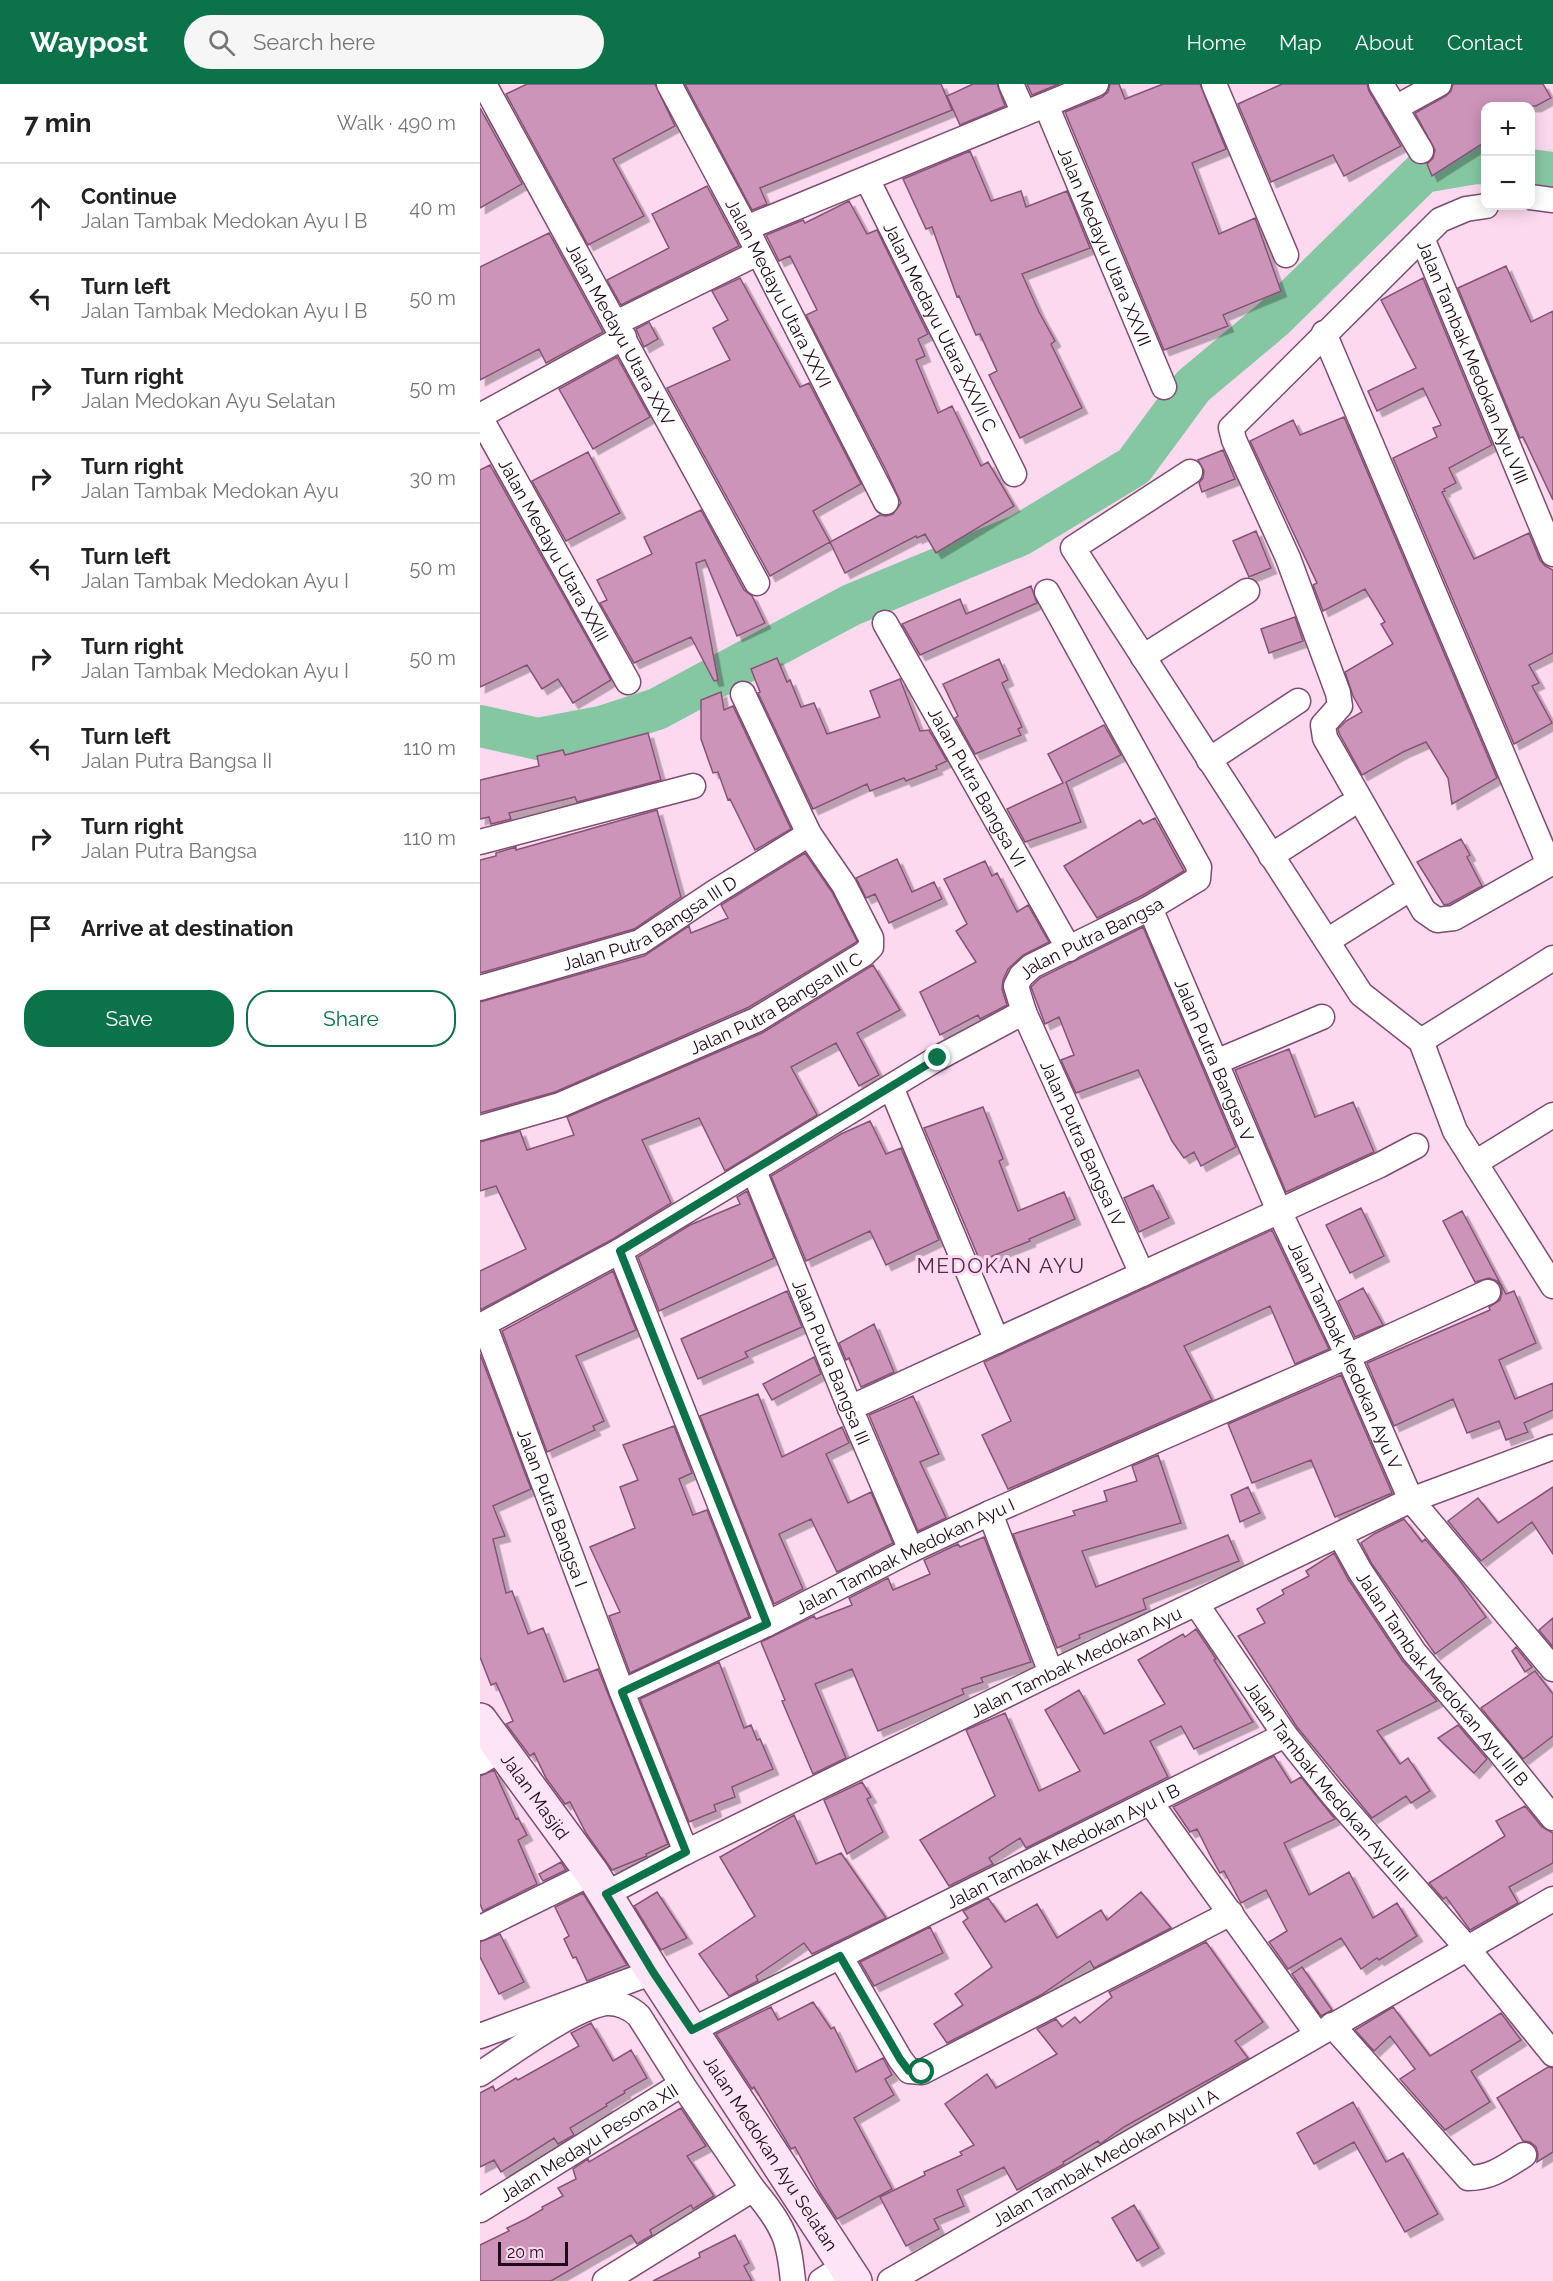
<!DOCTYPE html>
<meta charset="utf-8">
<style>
body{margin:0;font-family:Raleway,sans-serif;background:#f6f6f6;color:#222}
.controls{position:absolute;right:18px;top:18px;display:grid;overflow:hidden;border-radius:12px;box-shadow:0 3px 15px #0003}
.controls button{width:54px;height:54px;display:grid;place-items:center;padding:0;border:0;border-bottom:2px solid #e0e0e0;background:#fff;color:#222;font:30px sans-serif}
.scale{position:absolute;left:18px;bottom:15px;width:70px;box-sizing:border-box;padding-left:6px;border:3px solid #1e0a18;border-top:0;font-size:16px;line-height:21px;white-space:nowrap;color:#1e0a18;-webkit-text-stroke:4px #fdd9f0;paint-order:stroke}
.stop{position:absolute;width:18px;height:18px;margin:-14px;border:4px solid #0b724a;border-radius:50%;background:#fff}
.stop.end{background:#0b724a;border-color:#fff;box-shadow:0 2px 6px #0008}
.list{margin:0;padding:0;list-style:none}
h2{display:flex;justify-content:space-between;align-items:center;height:78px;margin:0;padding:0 24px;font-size:26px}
h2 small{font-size:20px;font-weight:400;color:#767676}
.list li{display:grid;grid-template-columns:39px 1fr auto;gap:18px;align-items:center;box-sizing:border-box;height:90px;padding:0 24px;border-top:2px solid #e0e0e0}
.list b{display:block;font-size:22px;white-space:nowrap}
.list p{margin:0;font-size:20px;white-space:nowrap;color:#767676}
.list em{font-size:20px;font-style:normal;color:#767676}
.actions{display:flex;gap:12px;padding:18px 24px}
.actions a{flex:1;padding:14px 0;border:2px solid #0b724a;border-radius:24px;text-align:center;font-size:21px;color:#0b724a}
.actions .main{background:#0b724a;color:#fff}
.icon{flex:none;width:33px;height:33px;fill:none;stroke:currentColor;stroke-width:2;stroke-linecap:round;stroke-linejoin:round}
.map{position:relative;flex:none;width:1073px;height:2197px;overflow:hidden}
header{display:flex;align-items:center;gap:36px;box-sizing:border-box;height:84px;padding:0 30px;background:#0b724a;color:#fff}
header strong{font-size:28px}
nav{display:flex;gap:33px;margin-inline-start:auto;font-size:21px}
.search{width:420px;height:54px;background:#f6f6f6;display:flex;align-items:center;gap:15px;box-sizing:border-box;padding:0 21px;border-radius:33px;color:#767676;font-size:22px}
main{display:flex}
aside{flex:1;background:#fff}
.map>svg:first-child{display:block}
</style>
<header>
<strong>Waypost</strong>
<div class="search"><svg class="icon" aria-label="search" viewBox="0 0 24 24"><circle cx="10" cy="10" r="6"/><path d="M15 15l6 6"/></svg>Search here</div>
<nav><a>Home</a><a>Map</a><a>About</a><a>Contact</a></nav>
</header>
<main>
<aside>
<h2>7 min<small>Walk · 490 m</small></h2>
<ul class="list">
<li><svg class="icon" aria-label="ahead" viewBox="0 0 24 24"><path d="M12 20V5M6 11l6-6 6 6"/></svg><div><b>Continue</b><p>Jalan Tambak Medokan Ayu I B</p></div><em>40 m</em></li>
<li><svg class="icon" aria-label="left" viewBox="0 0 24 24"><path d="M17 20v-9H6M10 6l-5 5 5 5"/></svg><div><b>Turn left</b><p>Jalan Tambak Medokan Ayu I B</p></div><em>50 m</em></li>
<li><svg class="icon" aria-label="right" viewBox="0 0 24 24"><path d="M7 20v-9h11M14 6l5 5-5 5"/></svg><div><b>Turn right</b><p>Jalan Medokan Ayu Selatan</p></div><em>50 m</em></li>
<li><svg class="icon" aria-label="right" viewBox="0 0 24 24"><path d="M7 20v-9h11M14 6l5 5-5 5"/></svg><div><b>Turn right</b><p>Jalan Tambak Medokan Ayu</p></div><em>30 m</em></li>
<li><svg class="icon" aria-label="left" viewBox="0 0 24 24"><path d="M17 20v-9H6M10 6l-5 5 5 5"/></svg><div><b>Turn left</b><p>Jalan Tambak Medokan Ayu I</p></div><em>50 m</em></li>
<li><svg class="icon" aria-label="right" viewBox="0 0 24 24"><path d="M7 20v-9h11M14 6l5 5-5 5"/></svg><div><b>Turn right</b><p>Jalan Tambak Medokan Ayu I</p></div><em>50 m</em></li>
<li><svg class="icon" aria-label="left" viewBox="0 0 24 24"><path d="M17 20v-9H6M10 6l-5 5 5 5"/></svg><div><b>Turn left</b><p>Jalan Putra Bangsa II</p></div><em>110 m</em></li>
<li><svg class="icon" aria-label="right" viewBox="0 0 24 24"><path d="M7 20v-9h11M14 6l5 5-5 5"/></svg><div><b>Turn right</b><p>Jalan Putra Bangsa</p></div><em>110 m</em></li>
<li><svg class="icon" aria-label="arrive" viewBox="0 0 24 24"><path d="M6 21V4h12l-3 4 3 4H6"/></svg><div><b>Arrive at destination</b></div></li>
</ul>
<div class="actions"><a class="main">Save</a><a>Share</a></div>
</aside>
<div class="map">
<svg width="1073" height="2197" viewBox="0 0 1073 2197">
<defs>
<filter id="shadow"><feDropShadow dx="5.5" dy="5.5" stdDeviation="0" flood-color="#0004"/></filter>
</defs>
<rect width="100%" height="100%" fill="#fdd9f0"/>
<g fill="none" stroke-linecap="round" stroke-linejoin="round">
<!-- river -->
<path stroke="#86c7a3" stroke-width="42" d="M1050 86 1073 89
M0 642 58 655 121 643 177 625 371 521 540 451 654 382 713 302 793 235 943 88 996 79 1005 80"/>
</g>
<!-- building -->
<path fill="#cc94b9" stroke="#855375" stroke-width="1.5" filter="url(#shadow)" d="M47 0H175L195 42 133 75 164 132 108 161 26 10Z
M205 0H461L472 26 280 104 287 120 272 126Z
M493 0H517L525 22 480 41 467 12Z
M547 0H579L552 11Z
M630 0H639L645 15 683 0H720L746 65 712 79 739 150 775 134 801 207 743 231 748 242 684 266 585 28 622 13 628 8Z
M802 0H887L889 7 921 62 864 92 853 71 791 98 758 20Z
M973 0H1063L1071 14 1056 22H1005V58L952 92 947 80 953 74 955 66 935 29 966 12 971 7Z
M0 24 42 100 0 124Z
M490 67 511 117 541 107 546 123 587 107 610 164 542 190 559 228 575 257 571 260 602 324 540 354 509 291 517 287 500 250 496 251 479 212 477 213 452 143 446 145 423 95Z
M227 102 259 162 141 221 127 196 189 164 172 130Z
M369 117 387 150 397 146 448 250 438 255 445 272 436 276 458 329 472 322 501 382 508 378 534 422 456 469 445 450 437 454 436 452 365 489 350 458 400 431 406 432 413 430 421 419 406 386 326 231 337 226 310 172 299 177 286 151 323 136 325 139Z
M69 149 123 248 66 279 59 265 0 296V183Z
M1026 182 1051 238 1073 227V416L1043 353 1040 354 978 204Z
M260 194 320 303 329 299 381 400 333 427 350 458 290 492 187 304 250 276 233 244 248 236 232 207Z
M943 194 1012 361 969 384 976 399 964 405 965 407 962 408 994 475 1049 449 1060 476 1065 482 1073 486V569L1049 581 1059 599 1052 602 1072 639 1034 660 913 374 957 353 953 344 961 341 943 304 897 327 888 307 936 284 901 216Z
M169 238 178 255 164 263 156 245Z
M137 273 170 333 113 365 79 305Z
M864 333 1017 694 972 720 968 694 946 658 923 668 882 691 859 649 858 645 866 637 882 628 873 612 865 588 913 560 901 540 905 538 885 505 843 527 833 501 837 499 770 357 813 336 820 351Z
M743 366 755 395 722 408 719 399 723 394 724 387 718 376Z
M108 368 140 429 86 457 52 397Z
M10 381 131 596 93 619 78 595 62 605 47 581 0 603V386Z
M221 426 264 506 272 512 285 539 257 552 225 476 216 479 238 596 234 597 211 553 154 579 120 519 127 516 117 496 172 470 164 453Z
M776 447 791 484 769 493 753 457Z
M551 502 557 519 440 571 422 540 480 515 486 530Z
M815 533 823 557 789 569 781 545Z
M297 574 307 598 310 596 321 623 334 619 347 650 400 633 390 607 420 595 440 647 449 646 467 677 456 682 457 685 426 697 424 694 390 707 387 700 333 725 278 609 280 608 271 585Z
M519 575 528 596 522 599 542 643 538 645 541 651 495 670 475 634 478 632 463 600Z
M241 608 244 626 253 622 311 745 275 766 250 715 248 716 238 688 233 689 221 655V616Z
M624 641 641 671 586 698 601 738 545 758 527 725 583 699 568 670Z
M168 649 181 696 97 718 95 713 29 729 31 735 11 740 9 733 0 735V696L59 682 57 672 83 666 85 671Z
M177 726 201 813 154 845 0 889V776L16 772V769L36 763V766Z
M675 734 704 787 663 811 617 834 584 782 660 736 663 740Z
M981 755 990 771 987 773 1002 802 969 820 964 821 937 778Z
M325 769 352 808 377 857 375 859 269 923 75 1008 0 1029V918L164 872 209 842 211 849 248 834 241 821Z
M417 775 432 808 454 798 462 815 409 839 395 810 386 814 376 794Z
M505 777 512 792 517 789 537 828 548 821 569 858 543 871 528 885 523 896 522 905 527 921 500 935 498 931 460 951 440 908 496 878 476 847 487 840 464 795Z
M663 843 756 1063 721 1082 714 1068 704 1074 692 1057 658 986 596 1009 581 976 594 971 579 933 565 940 551 903 560 894Z
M393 881 420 926 377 949 399 991 379 1002 356 959 311 983 337 1031 245 1087 219 1034 162 1056 191 1119 133 1155 0 1226V1187L46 1165 16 1102 0 1107V1058L40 1047 47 1066 94 1051 87 1033 282 949Z
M809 965 835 1033 873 1018 894 1068 806 1108 755 986Z
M503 1023 523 1075 519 1077 538 1127 584 1108 595 1135 549 1155 550 1157 500 1177 444 1044Z
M390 1037 406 1070 421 1064 459 1156 406 1181 390 1147 326 1177 291 1092 361 1050Z
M673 1101 689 1134 659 1148 644 1114Z
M267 1107 294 1174 179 1227 158 1173 210 1141 260 1120 257 1113Z
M881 1124 904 1172 870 1189 846 1141Z
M982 1127 1026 1210 1034 1207 1056 1259 1019 1276 1035 1315 1073 1299V1326L1044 1339 1048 1348 1026 1356 1019 1337 987 1349 973 1315 914 1342 887 1279 1010 1226 1009 1223 1020 1216 1022 1209 1021 1202 1017 1197 1009 1194 995 1198 963 1137Z
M792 1146 849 1265 815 1280 790 1222 704 1262 732 1316 528 1405 502 1351 531 1337 504 1278Z
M133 1187 156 1246 96 1272 124 1337 113 1342 115 1346 67 1368 22 1247Z
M883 1204 903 1241 875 1253 858 1217Z
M307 1207 322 1243 265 1268 268 1273 218 1295 201 1255Z
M394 1240 414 1288 381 1303 369 1274 366 1276 359 1259Z
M0 1270 51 1405 13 1422 25 1452 13 1455 26 1509 32 1507 48 1550 63 1544 84 1598 118 1585 188 1760 166 1770 167 1772 132 1786 106 1749 90 1718 85 1720 66 1694 54 1669 50 1672 26 1640 33 1637 16 1599 11 1601 0 1573Z
M334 1273 341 1290 292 1316 283 1300Z
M861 1291 912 1409 855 1433 831 1376 772 1399 748 1340Z
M278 1310 302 1373 362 1343 369 1359 346 1370 368 1419 391 1408 413 1459 357 1488 331 1435 299 1450 323 1505 294 1520 220 1332Z
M433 1312 459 1370 440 1378 466 1434 438 1447 389 1331Z
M194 1342 212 1389 199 1395 213 1431 227 1426 269 1533 150 1589 129 1532 140 1528 110 1463 155 1444 140 1403 158 1396 143 1361Z
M678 1371 701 1439 602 1467 616 1503 748 1451 759 1477 663 1515 666 1525 599 1551 600 1554 577 1564 533 1450 595 1431 593 1427 627 1417 624 1407 657 1397 652 1382Z
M768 1403 780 1429 760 1438 751 1411Z
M1073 1403V1470L1052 1438 1001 1477 968 1437 998 1414 1018 1439Z
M924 1435 942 1458 945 1455 978 1494 1006 1533 955 1570 892 1480 881 1459 894 1450Z
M504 1453 551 1578 501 1594 503 1598 482 1605 484 1610 398 1647 372 1585 335 1600 366 1674 333 1690 302 1617 305 1616 281 1558 334 1532 336 1535 372 1521 369 1514 408 1494 413 1506 450 1490 444 1476 478 1460 480 1463Z
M854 1469 868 1495 922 1576 957 1617 897 1647 920 1680 928 1674 950 1707 931 1719 926 1712 892 1734 817 1643 758 1552 785 1539 777 1525 804 1510 802 1506 829 1492 826 1487Z
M1073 1534V1563L1059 1546Z
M716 1545 736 1575 734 1576 773 1638 714 1665 701 1642 670 1657 688 1693 546 1764 540 1754 509 1774 513 1780 469 1802 440 1756 515 1712 486 1646 525 1629 559 1707 600 1687 565 1626 599 1606 624 1650 685 1620 658 1576 703 1550 705 1553Z
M1036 1563 1052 1583 1045 1588 1032 1567Z
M239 1578 264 1644 271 1641 277 1656 280 1655 293 1685 252 1703 255 1713 234 1721 236 1727 209 1738 160 1615Z
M1055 1587 1073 1610V1652L1043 1675 1001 1624Z
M978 1641 1007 1675 994 1689 958 1654Z
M794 1672 811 1699 821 1693 855 1735 804 1759 829 1811 869 1788 893 1834 917 1819 937 1852 899 1876 897 1874 881 1885 861 1854 808 1885 789 1858 807 1847 786 1806 761 1819 744 1787 740 1789 732 1775 717 1745 710 1748 693 1723Z
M14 1686 36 1735 38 1734 47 1751 38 1756 57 1800 3 1827 0 1820V1692Z
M382 1698 391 1713 387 1715 403 1748 367 1770 344 1716Z
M1045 1722 1062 1743 1073 1749V1779L1029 1803 1038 1819 990 1846 966 1813 963 1815 949 1799 1025 1752 1016 1737Z
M314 1731 336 1780 361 1769 406 1834 332 1870 324 1859 276 1892 278 1897 249 1912 219 1870 275 1832 240 1773Z
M81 1778 86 1786 63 1797 59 1790Z
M177 1808 207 1854 181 1866 154 1822Z
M661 1808 691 1844 614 1884 610 1877 561 1911 467 1959 454 1940 483 1921 475 1910 512 1883 483 1838 488 1834 483 1827 508 1814 525 1838 557 1820 577 1854 621 1826 627 1836Z
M103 1809 147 1881 107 1897 96 1873 93 1874 84 1855 89 1852 75 1823Z
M450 1843 463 1869 394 1902 380 1878Z
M20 1850 44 1898 19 1910 0 1873V1858Z
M726 1858 783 1938 755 1957 768 1974 644 2043 620 2060 618 2057 583 2078 584 2080 537 2106 524 2083 477 2106 484 2122 454 2135 459 2145 426 2162 400 2113 445 2091 444 2088 482 2071 480 2068 494 2061 465 2020 507 1990 516 2004 577 1970 557 1945 576 1935 582 1943 595 1933 600 1939 632 1913 629 1908Z
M822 1883 852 1926 841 1932 812 1890Z
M333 1918 351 1945 354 1943 376 1988 403 1974 412 1991 405 1995 414 2011 374 2034 412 2105 357 2135 340 2109 315 2063 311 2065 274 2003 272 2005 236 1950 291 1923 298 1936Z
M913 1923 950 1972 1021 1929 1041 1956 991 1987 1010 2018 965 2046 920 1995 935 1985 910 1952 894 1967 875 1946Z
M111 1939 133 1977 151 1966 167 1994 144 2007 145 2009 126 2020 127 2022 90 2044 94 2051 78 2060 74 2054 21 2088 14 2076 0 2083V2009L13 2002 15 2007 36 1994 38 1996 99 1962 91 1949Z
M1068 1983 1073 1984V2068L1057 2078 1058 2070 1056 2063 1050 2058 1043 2057 1017 2014Z
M873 2018 906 2078 923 2069 958 2130 925 2148 874 2058 834 2080 817 2049Z
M201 2024 226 2062 207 2072 234 2112 213 2125 211 2121 170 2146 172 2151 157 2160 151 2151 71 2197H0V2161L29 2147 27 2144 46 2135 63 2125 62 2123 83 2112 78 2104 96 2095 93 2085 108 2075 109 2078Z
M654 2121 679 2164 657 2177 632 2134Z
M255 2151 269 2179 264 2182 272 2197H173L220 2173 219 2169Z"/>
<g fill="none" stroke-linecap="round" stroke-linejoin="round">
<defs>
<g id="street">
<path id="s1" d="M4 0 277 499"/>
<path id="s2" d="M189 0 266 144 406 418"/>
<path d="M531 0 544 29"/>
<path d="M734 0 806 171"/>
<path d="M901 0 941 67"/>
<path id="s3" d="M566 21 684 303"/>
<path d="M915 24 959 0"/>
<path id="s4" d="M387 95 534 390"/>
<path d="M1050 113 1073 116"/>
<path id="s5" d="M1006 122 986 125 960 136 942 154 1073 470"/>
<path d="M266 144 616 0"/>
<path d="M942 154 751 344 754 356 808 474 858 609 860 622 843 641 845 654 944 827 957 836 974 834 1073 778"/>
<path d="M136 239 278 169"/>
<path d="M844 249 1069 780"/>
<path d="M0 332 144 253"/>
<path id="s6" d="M0 333 148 598"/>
<path d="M710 388 593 464 881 910 941 957 975 1047 1073 1202"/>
<path id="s7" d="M405 539 589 865"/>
<path d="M663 573 767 507"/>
<path d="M729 676 818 617"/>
<path d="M0 758 213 702"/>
<path d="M791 772 867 723"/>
<path id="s8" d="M670 824 799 1127 868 1272 931 1416 1073 1585"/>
<path d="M847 857 920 811"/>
<path id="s9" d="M0 904 160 858 235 808 329 750"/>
<path id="s10" d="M544 928 662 1190"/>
<path d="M941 957 1073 874"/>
<path d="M736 978 842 933"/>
<path d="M411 1003 517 1257"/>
<path id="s11" d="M0 1044 80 1021 276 936 384 870 391 863V854L364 801 329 750 263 610"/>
<path d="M995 1079 1073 1031"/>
<path id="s12" d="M274 1087 370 1324 431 1466"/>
<path d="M140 1167 287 1540"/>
<path id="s13" d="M4 1240 142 1608 206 1768"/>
<path id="s14" d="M0 1242 140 1167 458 974 544 928 536 902 541 892 552 882 670 824 718 795 719 783 567 508"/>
<path d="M370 1324 900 1081 936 1062"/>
<path d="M510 1429 571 1589"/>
<path id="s15" d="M860 1451 880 1487 934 1568 1019 1667 1073 1734"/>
<path id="s16" d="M717 1521 805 1651 853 1711 987 1864 1073 1970"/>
<path id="s17" d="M142 1608 287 1540 431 1466 510 1429 868 1272 1008 1208"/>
<path d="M0 1678 20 1666"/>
<path d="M670 1718 837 1950"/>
<path id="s18" d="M126 1810 206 1768 571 1589 931 1416 1073 1363"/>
<path d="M0 1844 112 1789"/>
<path d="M360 1872 420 1975 429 1987 442 1988 751 1829"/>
<path d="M852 1941 988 2094C1011 2094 1025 2083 1044 2071"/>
<path id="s19" d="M212 1946 805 1651"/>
<path d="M0 1952 173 1888"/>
<path d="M0 1990C32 1969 91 1925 126 1919 138 1918 151 1924 159 1932L202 2000"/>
<path id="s20" d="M0 2126 202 2000 273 2105"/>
<path d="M125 2197 273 2105C284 2118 296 2133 303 2149 310 2164 311 2181 313 2197"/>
<path d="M341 2197 365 2182"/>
<path id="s21" d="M410 2197 1073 1815"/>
</g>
<g id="secondary">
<path id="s22" d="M0 1636 112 1789 173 1888 375 2197"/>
</g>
</defs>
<!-- street casing -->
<use href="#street" stroke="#7e4c6e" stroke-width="27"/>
<!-- secondary casing -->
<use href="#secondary" stroke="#7e4c6e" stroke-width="36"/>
<!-- street -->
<use href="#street" stroke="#fff" stroke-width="24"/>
<!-- secondary -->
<use href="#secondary" stroke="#fde5f5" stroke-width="33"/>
</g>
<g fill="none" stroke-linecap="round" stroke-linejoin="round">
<!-- route -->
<path stroke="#0b724a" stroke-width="8" d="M442 1988 429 1987 420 1975 360 1872 212 1946 173 1888 126 1810 206 1768 142 1608 287 1540 140 1167 458 974"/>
</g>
<g text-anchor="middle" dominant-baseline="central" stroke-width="6" stroke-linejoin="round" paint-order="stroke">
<!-- street labels -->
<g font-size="18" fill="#1e0a18" stroke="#fdd9f0">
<text stroke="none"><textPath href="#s3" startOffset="153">Jalan Medayu Utara XXVII</textPath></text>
<text stroke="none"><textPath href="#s2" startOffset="236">Jalan Medayu Utara XXVI</textPath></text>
<text stroke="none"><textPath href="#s4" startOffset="165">Jalan Medayu Utara XXVII C</textPath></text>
<text stroke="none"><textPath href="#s1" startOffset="285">Jalan Medayu Utara XXV</textPath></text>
<text stroke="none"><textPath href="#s5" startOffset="208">Jalan Tambak Medokan Ayu VIII</textPath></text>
<text stroke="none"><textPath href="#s6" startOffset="152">Jalan Medayu Utara XXIII</textPath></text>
<text stroke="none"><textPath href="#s7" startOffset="188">Jalan Putra Bangsa VI</textPath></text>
<text stroke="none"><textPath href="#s9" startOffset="183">Jalan Putra Bangsa III D</textPath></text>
<text stroke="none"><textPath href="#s14" startOffset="747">Jalan Putra Bangsa</textPath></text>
<text stroke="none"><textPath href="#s11" startOffset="322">Jalan Putra Bangsa III C</textPath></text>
<text stroke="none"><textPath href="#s8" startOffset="165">Jalan Putra Bangsa V</textPath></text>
<text stroke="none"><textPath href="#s10" startOffset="144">Jalan Putra Bangsa IV</textPath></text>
<text stroke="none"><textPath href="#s8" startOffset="488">Jalan Tambak Medokan Ayu V</textPath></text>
<text stroke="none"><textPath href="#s12" startOffset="206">Jalan Putra Bangsa III</textPath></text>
<text stroke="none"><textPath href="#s13" startOffset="196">Jalan Putra Bangsa I</textPath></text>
<text stroke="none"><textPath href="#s17" startOffset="314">Jalan Tambak Medokan Ayu I</textPath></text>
<text stroke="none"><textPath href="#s18" startOffset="524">Jalan Tambak Medokan Ayu</textPath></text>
<text stroke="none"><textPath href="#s15" startOffset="177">Jalan Tambak Medokan Ayu III B</textPath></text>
<text stroke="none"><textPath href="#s16" startOffset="219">Jalan Tambak Medokan Ayu III</textPath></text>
<text stroke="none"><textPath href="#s22" startOffset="94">Jalan Masjid</textPath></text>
<text stroke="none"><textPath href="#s19" startOffset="414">Jalan Tambak Medokan Ayu I B</textPath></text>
<text stroke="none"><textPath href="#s20" startOffset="128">Jalan Medayu Pesona XII</textPath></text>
<text stroke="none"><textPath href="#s22" startOffset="522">Jalan Medokan Ayu Selatan</textPath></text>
<text stroke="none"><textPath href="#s21" startOffset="248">Jalan Tambak Medokan Ayu I A</textPath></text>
</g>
<!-- quarter labels -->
<g font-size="21" letter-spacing="1.5" fill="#562848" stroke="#fdd9f0">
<text x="521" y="1181">MEDOKAN AYU</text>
</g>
</g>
</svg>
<div class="controls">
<button>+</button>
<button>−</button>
</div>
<div class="scale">20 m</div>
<div class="stop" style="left:442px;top:1988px"></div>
<div class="stop end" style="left:458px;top:974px"></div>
</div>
</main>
